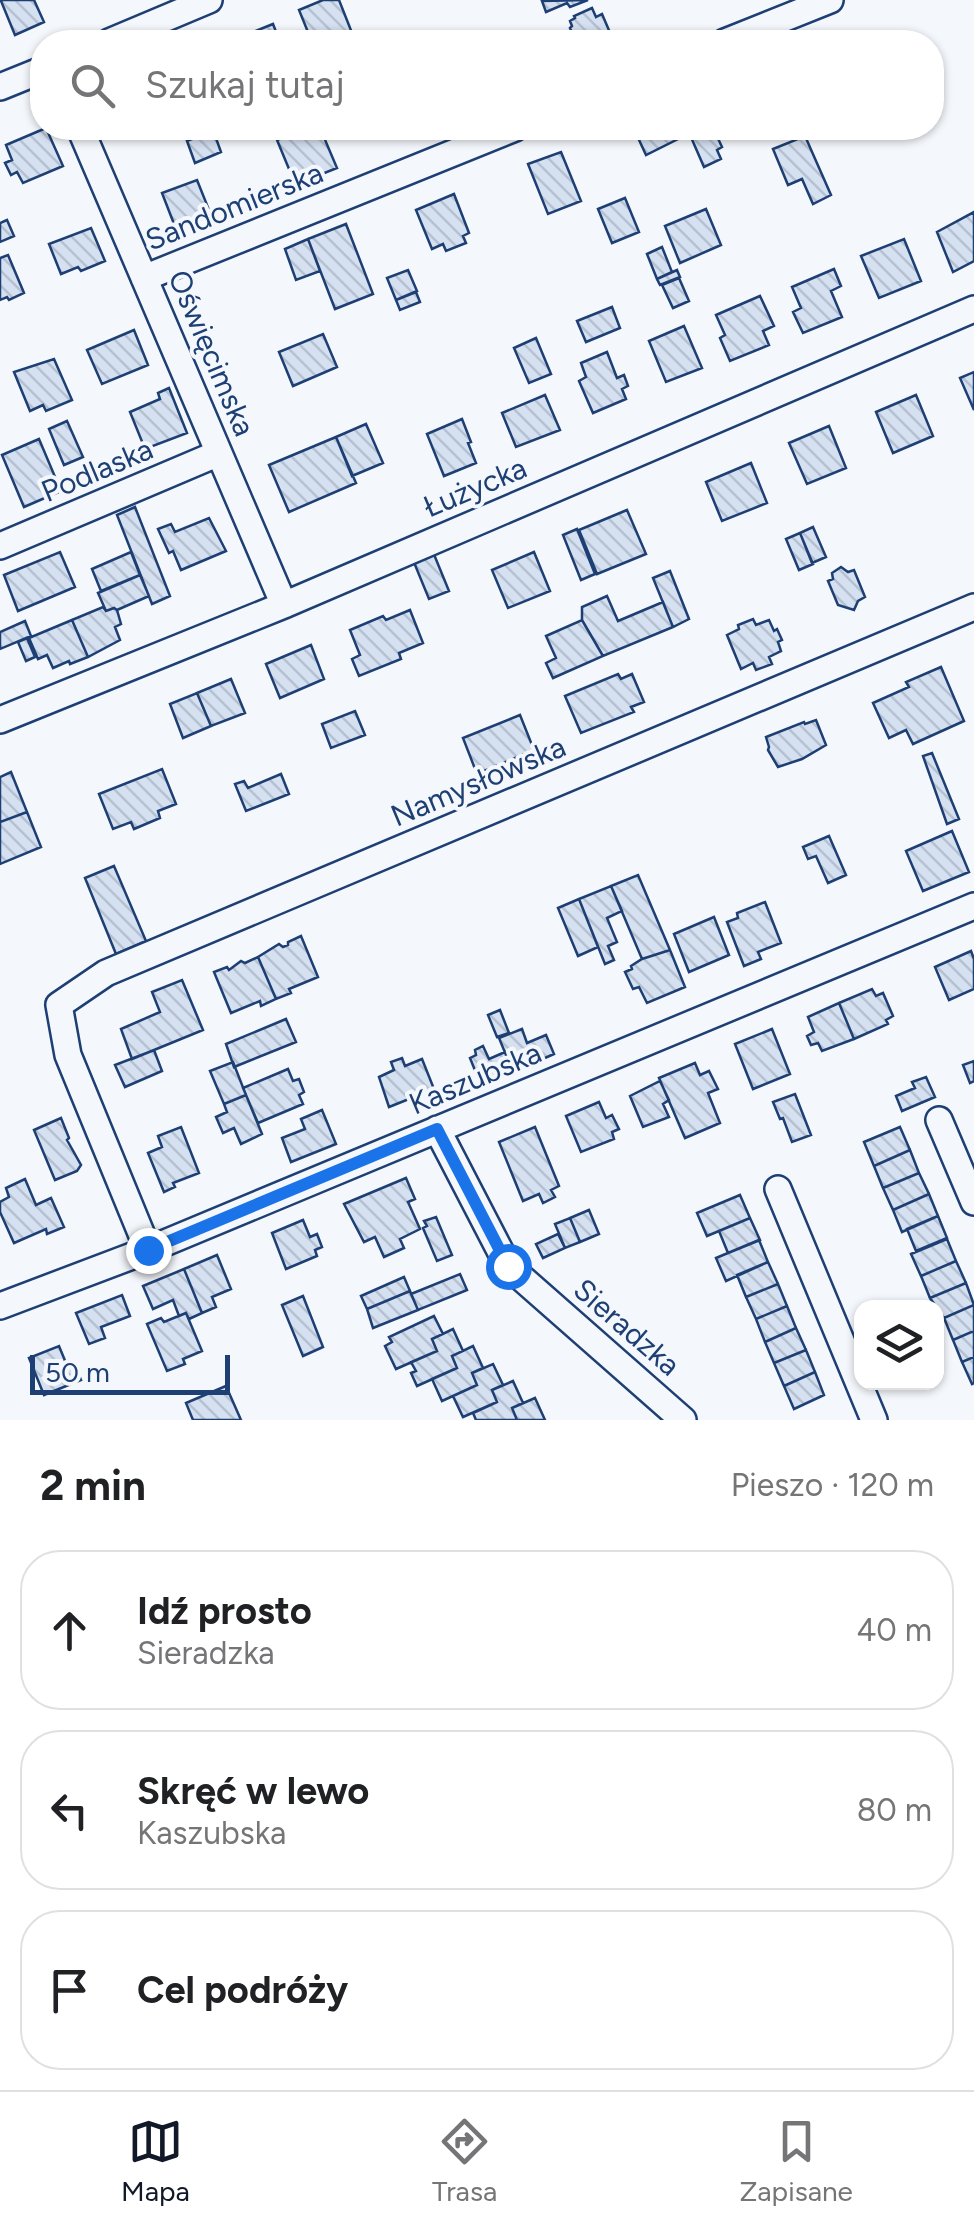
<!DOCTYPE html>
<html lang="pl">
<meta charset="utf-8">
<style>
body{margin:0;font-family:Figtree,sans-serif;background:#f6f6f6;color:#202124}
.controls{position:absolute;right:30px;bottom:30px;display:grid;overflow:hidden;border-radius:20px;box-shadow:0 2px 8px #0004}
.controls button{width:90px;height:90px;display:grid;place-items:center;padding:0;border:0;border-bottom:2px solid #e0e0e0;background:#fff;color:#202124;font:50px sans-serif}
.scale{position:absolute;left:30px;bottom:25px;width:200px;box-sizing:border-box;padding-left:10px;border:5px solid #1d3f73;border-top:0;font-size:28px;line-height:35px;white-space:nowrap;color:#1d3f73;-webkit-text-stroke:8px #f4f7fb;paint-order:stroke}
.stop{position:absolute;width:30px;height:30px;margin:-22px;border:8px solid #1a73e8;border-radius:50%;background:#fff}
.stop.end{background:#1a73e8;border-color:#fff;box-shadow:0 2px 10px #0008}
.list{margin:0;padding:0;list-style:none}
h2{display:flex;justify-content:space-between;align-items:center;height:130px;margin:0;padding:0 40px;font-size:42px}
h2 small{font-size:32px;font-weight:400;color:#757577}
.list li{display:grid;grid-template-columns:65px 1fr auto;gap:30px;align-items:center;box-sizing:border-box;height:160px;margin:0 20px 20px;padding:0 20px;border:2px solid #e0e0e0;border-radius:40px}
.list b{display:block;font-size:38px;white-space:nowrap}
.list p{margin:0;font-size:32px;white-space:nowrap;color:#757577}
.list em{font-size:32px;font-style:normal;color:#757577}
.icon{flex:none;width:55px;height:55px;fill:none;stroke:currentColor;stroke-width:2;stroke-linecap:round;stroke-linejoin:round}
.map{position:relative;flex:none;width:974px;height:1420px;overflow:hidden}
.search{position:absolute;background:#fff;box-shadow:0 2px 8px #0004;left:30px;right:30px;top:30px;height:110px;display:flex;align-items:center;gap:25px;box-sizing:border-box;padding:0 35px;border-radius:40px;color:#757577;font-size:38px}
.sheet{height:670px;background:#fff}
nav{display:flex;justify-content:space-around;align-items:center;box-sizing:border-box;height:140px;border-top:2px solid #e0e0e0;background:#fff;font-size:28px;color:#757577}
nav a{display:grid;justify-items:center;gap:5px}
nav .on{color:#111827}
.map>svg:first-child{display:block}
</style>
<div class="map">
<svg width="974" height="1420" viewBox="0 0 974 1420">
<defs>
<pattern id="building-back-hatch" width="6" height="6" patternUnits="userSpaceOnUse" patternTransform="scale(2.5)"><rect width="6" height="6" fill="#d5e0f0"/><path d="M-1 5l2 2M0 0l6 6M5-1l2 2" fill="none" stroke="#b6c1d1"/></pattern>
</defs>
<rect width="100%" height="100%" fill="#f4f7fb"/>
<!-- building -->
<path fill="url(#building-back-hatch)" stroke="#1d3f73" stroke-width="2.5" d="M3 0H34L44 22 15 35 1 1Z
M323 0H339L354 38 343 42H312L299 10Z
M588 0 570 7 567 3 546 12 542 1Z
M592 8 596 17 602 14 614 42H576L570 28 572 26 570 21 575 18 574 16Z
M273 24 280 42H240L238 38Z
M46 128 63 166 23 183 17 172 11 175 5 163 12 160 6 145Z
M298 128H320L337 168 322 174 319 170 294 181 277 140 299 132Z
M637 128H687L690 133 646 155 634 129Z
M687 128H713L722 147 717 150 721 159 704 167Z
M213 130 221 152 195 163 187 141Z
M805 136 831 195 813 204 802 179 788 185 773 149Z
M561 152 581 201 548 214 528 164Z
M197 180 211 215 176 229 162 193Z
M454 194 469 233 463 236 466 243 446 251 443 244 432 249 416 210Z
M625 198 639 232 612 243 598 209Z
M706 209 721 245 680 263 665 226Z
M974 212V261L953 272 937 232Z
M7 220 14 236 0 242V223Z
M346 224 373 294 335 309 308 239Z
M91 228 105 261 81 271 78 267 61 274 49 244Z
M308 239 320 271 296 280 285 249Z
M904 239 921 281 879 298 861 256Z
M662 247 672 272 657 279 647 254Z
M8 255 24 293 9 300 7 297 0 300V258Z
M834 269 841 286 831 291 842 317 803 333 793 312 801 308 792 287Z
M408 270 417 291 396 300 387 278Z
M677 270 680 277 660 285 657 279Z
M679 278 689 301 673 308 662 285Z
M416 292 420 302 400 310 396 300Z
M760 296 774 326 763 331 769 345 730 361 720 338 725 335 716 315Z
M612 307 620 328 586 342 577 321Z
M684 326 702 368 666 382 649 341Z
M134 330 148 365 102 384 87 350Z
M323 334 337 367 293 386 279 352Z
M536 338 551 374 529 383 514 348Z
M607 352 617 378 624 375 628 386 622 389 626 399 593 413 579 381 586 377 581 363Z
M54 359 72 400 46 411 43 405 30 411 14 372Z
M974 372V410L960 378Z
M169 388 187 433 145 449 130 412 160 399 158 393Z
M545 395 560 430 516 447 502 413Z
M916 395 933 436 893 453 876 412Z
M462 419 471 442 468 443 476 463 444 476 427 434Z
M67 421 83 457 64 465 49 429Z
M366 424 383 463 352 476 336 437Z
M829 426 846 468 807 484 789 443Z
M336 437 356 483 289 512 269 465Z
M39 439 61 491 24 507 2 455Z
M751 463 767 503 722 521 706 482Z
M135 507 170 596 152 604 117 515Z
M627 510 646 554 597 574 579 530Z
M209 518 226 551 181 570 173 551 169 553 158 529 171 524 175 532Z
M813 527 826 557 812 563 800 533Z
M577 529 595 574 581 580 563 535Z
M800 533 813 564 799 570 786 539Z
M60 552 75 587 18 611 4 575Z
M131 552 140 575 101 591 92 569Z
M433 552 449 591 429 599 413 560Z
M534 552 550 591 508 608 492 570Z
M841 567 848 572 854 570 865 597 858 601 854 610 838 605 828 581 833 579 832 573Z
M670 571 689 619 673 627 653 578Z
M140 575 149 596 117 610 114 608 106 611 98 593Z
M607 596 618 621 663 602 673 627 603 656 582 620V607Z
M103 607 106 611 114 608 117 610 121 624 115 627 120 640 88 657 72 620Z
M410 610 423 643 399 653 401 659 359 676 352 659 360 655 350 630 383 616 386 620Z
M753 619 756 625 769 620 774 631 777 629 782 640 778 642 781 651 769 657 772 664 756 670 753 663 741 669 727 635 739 629 738 625Z
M72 620 88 657 70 664 69 661 53 668 47 655 38 659 29 638Z
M582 620 603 656 553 678 546 663 556 658 546 636Z
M25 621 31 636 0 649V632Z
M27 638 35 657 26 661 18 642Z
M311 645 324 679 280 698 266 664Z
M941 667 964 721 913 744 906 730 889 738 873 703 909 687 906 682Z
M618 674 621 679 632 674 644 702 631 707 634 712 581 733 565 696Z
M231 679 245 713 211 726 197 693Z
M197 693 211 726 183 738 170 704Z
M355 711 365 735 331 748 322 724Z
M520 715 534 750 477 774 463 738Z
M816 720 826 745 802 759 778 767 768 750 769 747 766 737 804 722 805 724Z
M932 753 959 819 947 824 923 756Z
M162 769 176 804 158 811 160 818 134 829 131 822 113 829 99 794Z
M11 772 27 812 0 822V777Z
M281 774 289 794 246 811 235 784 244 781 248 788Z
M27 812 41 847 0 864V822Z
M952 831 969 872 923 891 906 851Z
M829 836 846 875 828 883 816 856 808 859 803 847Z
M114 866 146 941 116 954 85 878Z
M638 875 670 950 642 959 611 886Z
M611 886 622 911 607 918 617 942 608 946 614 960 605 964 579 899Z
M579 899 598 947 578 956 558 908Z
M765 902 781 943 758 952 761 959 744 966 727 922 738 918 737 913Z
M714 917 729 955 689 972 674 934Z
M301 936 318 977 289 989 291 993 276 999 258 957 279 944 283 947 288 945V942Z
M670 950 685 987 647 1003 639 987 633 989 625 972 632 969 631 966 642 959Z
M971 951 974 959V989L949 1000 935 967Z
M258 957 276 999 261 1006 260 1001 231 1013 214 972 227 967 229 970 241 961 245 963Z
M182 980 203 1030 132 1059 121 1029 160 1012 152 992Z
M872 989 876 996 883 993 893 1016 886 1020 888 1024 854 1039 839 1003Z
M839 1003 854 1039 822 1051 818 1043 811 1045 807 1036 814 1032 808 1017Z
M500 1010 509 1033 497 1037 488 1015Z
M286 1019 296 1042 234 1067 226 1044Z
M522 1029 527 1043 546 1035 554 1054 513 1072 499 1038Z
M772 1029 790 1074 753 1089 735 1044Z
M483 1046 489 1059 505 1052 513 1072 481 1085 470 1058 476 1055 475 1050Z
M154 1050 162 1071 125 1087 115 1065Z
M402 1058 405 1066 422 1059 434 1089 389 1107 379 1077 394 1070 391 1062Z
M974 1061V1081L970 1083 963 1065Z
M233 1062 246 1095 224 1104 210 1071Z
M695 1063 700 1075 709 1071 718 1089 708 1093 720 1123 685 1138 659 1078Z
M288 1069 293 1081 299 1079 304 1092 299 1095 303 1104 258 1123 243 1088Z
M926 1077 935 1097 902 1111 896 1096 915 1088 912 1082Z
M660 1081 669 1100 663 1104 669 1117 643 1127 630 1096Z
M795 1094 811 1135 792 1142 783 1118 780 1119 773 1102Z
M246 1095 262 1134 241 1144 234 1128 223 1133 216 1117 227 1112 224 1104Z
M599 1102 606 1118 612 1115 619 1129 612 1132 614 1139 581 1152 566 1116Z
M322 1110 336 1144 291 1162 282 1138 305 1129 301 1119Z
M61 1118 69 1138 67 1140 81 1165 77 1171 55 1180 34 1130Z
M181 1127 199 1173 173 1183 175 1187 164 1192 148 1153 162 1147 158 1136Z
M535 1127 559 1186 551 1190 555 1197 543 1203 539 1194 523 1201 499 1142Z
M900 1127 910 1150 874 1166 864 1142Z
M910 1150 919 1173 883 1188 874 1166Z
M919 1173 929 1194 893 1210 883 1188Z
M406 1178 415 1199 408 1202 420 1229 400 1239 404 1248 384 1257 375 1237 364 1242 344 1204Z
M25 1179 36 1205 51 1198 64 1227 47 1234 46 1229 14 1243 0 1212V1202L9 1197 6 1188Z
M929 1194 938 1216 902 1232 893 1210Z
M740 1195 750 1218 707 1236 697 1213Z
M589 1210 599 1234 580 1242 570 1218Z
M938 1216 947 1238 916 1251 907 1229Z
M436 1217 452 1255 437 1261 423 1228 427 1226 424 1221Z
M570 1218 580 1242 565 1248 555 1224Z
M750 1218 760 1240 728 1253 719 1231Z
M303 1220 310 1237 317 1234 322 1247 315 1250 317 1256 286 1269 272 1233Z
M558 1234 565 1248 543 1258 536 1244Z
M947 1239 956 1261 921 1276 911 1254Z
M759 1240 768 1262 726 1281 716 1258Z
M217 1255 231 1289 212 1297 216 1307 202 1313 184 1269Z
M956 1261 966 1283 930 1298 921 1276Z
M768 1262 778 1284 746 1297 737 1275Z
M184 1269 202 1313 189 1319 186 1313 179 1316 173 1300 153 1309 143 1286Z
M460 1274 467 1290 418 1310 411 1294Z
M404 1277 410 1291 367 1309 361 1296Z
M966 1283 974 1305 944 1318 930 1298Z
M778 1284 787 1306 756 1319 746 1297Z
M410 1291 418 1310 373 1328 367 1309Z
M122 1295 130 1316 101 1327 105 1338 89 1344 76 1313Z
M303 1296 323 1347 303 1356 282 1305Z
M974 1305V1331L953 1340 944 1318Z
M787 1306 796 1328 765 1342 756 1319Z
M186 1313 202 1351 183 1359 185 1364 167 1371 147 1324 161 1318 164 1322Z
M434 1316 443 1334 432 1339 437 1351 396 1369 385 1346 392 1342 389 1337Z
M796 1328 806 1350 774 1363 765 1342Z
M453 1329 463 1351 452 1356 457 1368 417 1386 411 1373 416 1371 411 1362 437 1351 432 1339Z
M974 1331V1357L962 1362 953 1340Z
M59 1346 68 1368 75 1365 81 1380 44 1395 29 1358Z
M473 1346 483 1368 472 1373 477 1385 442 1401 432 1379 457 1368 452 1356Z
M806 1350 815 1372 784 1386 774 1363Z
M974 1357V1383L972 1384 962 1362Z
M493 1364 503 1385 492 1390 497 1402 463 1417 453 1396 477 1385 472 1373Z
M815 1372 824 1395 794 1409 784 1386Z
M513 1381 523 1403 512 1408 517 1420H476L473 1413 497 1402 492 1390Z
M226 1386 241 1420H193L186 1403Z
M535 1398 545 1420H517L512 1408Z"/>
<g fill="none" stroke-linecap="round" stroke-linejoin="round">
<defs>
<path id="street" d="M109 42 209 0
M725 42 830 0
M0 87 42 70
M80 128 284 605
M144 278 515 128
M0 546 219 453
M0 720 284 605 974 309
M939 1120 974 1202
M437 1129 508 1266 683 1420
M778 1189 874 1420
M148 1250 68 1055 59 1005 106 973 974 607
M0 1306 148 1250 974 906"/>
</defs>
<!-- street casing -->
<use href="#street" stroke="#1d3f73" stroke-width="30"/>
<!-- street -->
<use href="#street" stroke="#f4f7fb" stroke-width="25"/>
</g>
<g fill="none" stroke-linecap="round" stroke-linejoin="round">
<!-- route -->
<path stroke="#1a73e8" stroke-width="12" d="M148 1250 437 1129 508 1266"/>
</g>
<g text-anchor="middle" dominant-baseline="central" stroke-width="8" stroke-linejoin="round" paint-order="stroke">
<!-- street labels -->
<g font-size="30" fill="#1d3f73" stroke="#f4f7fb">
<text transform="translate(234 206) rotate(-22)">Sandomierska</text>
<text transform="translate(212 353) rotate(67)">Oświęcimska</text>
<text transform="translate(97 470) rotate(-23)">Podlaska</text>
<text transform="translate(475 487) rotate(-23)">Łużycka</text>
<text transform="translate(478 781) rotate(-23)">Namysłowska</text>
<text transform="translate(475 1078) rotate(-23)">Kaszubska</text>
<text transform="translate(627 1327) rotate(41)">Sieradzka</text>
</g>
</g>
</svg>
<div class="controls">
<button><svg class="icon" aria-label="layers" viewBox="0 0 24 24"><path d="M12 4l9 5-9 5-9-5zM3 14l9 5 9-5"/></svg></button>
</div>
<div class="scale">50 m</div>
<div class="stop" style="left:508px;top:1266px"></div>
<div class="stop end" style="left:148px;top:1250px"></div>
<div class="search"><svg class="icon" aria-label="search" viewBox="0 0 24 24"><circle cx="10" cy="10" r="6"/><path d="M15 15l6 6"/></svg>Szukaj tutaj</div>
</div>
<section class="sheet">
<h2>2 min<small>Pieszo · 120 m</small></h2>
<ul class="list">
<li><svg class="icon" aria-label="ahead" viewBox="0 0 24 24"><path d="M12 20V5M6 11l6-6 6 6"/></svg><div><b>Idź prosto</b><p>Sieradzka</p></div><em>40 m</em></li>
<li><svg class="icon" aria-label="left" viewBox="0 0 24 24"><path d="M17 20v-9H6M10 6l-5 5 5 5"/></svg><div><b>Skręć w lewo</b><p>Kaszubska</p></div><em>80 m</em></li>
<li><svg class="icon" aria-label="arrive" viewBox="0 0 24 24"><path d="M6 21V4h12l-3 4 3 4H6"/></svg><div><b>Cel podróży</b></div></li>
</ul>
</section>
<nav>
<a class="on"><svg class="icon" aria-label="map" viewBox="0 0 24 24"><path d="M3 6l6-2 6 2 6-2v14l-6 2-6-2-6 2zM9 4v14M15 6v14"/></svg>Mapa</a>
<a><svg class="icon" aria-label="directions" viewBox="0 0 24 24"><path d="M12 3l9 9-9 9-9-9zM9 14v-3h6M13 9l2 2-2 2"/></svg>Trasa</a>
<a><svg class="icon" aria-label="saved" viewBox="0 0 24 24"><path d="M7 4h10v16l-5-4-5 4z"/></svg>Zapisane</a>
</nav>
